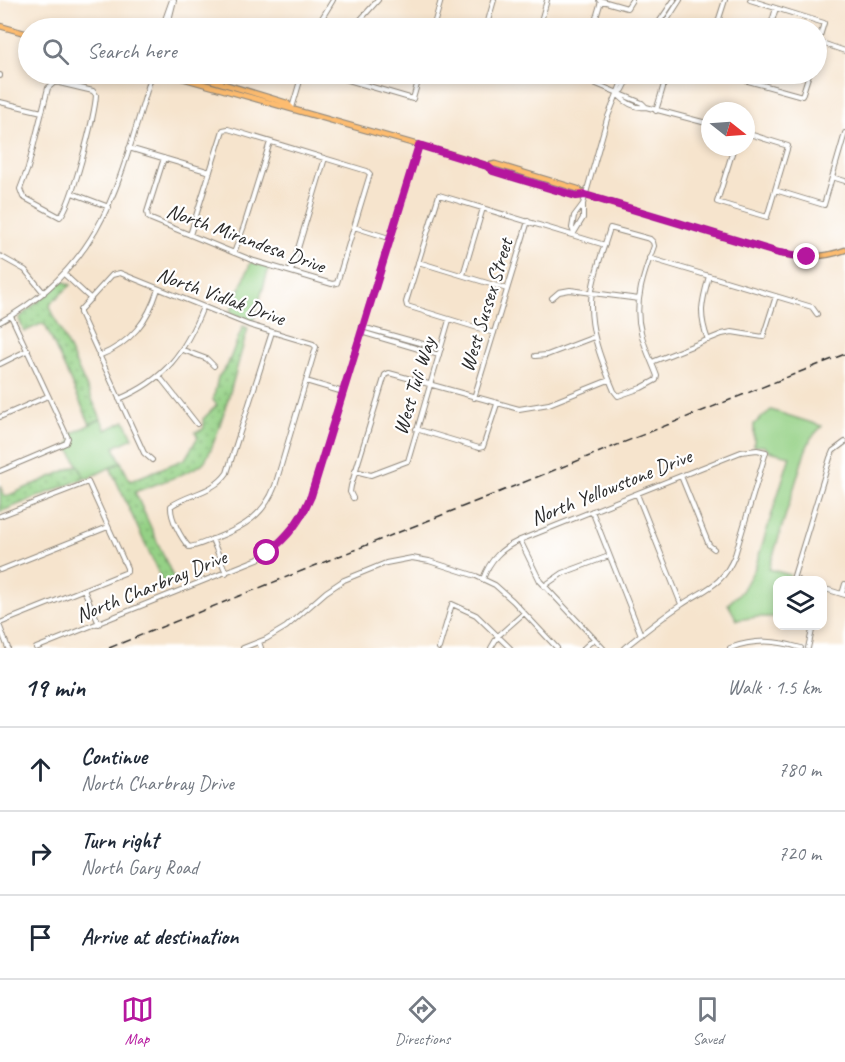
<!DOCTYPE html>
<meta charset="utf-8">
<style>
body{margin:0;font-family:Caveat,sans-serif;background:#f6f6f7;color:#1f2937}
.controls{position:absolute;right:18px;bottom:18px;display:grid;overflow:hidden;border-radius:12px;box-shadow:0 3px 9px #0003}
.controls button{width:54px;height:54px;display:grid;place-items:center;padding:0;border:0;border-bottom:2px solid #e0e1e3;background:#fff;color:#1f2937;font:30px sans-serif}
.compass{position:absolute;left:701px;top:102px;width:54px;height:54px;border-radius:50%;background:#fff;box-shadow:0 3px 9px #0003;rotate:107deg}
.stop{position:absolute;width:18px;height:18px;margin:-14px;border:4px solid #b5179e;border-radius:50%;background:#fff}
.stop.end{background:#b5179e;border-color:#fff;box-shadow:0 2px 6px #0008}
.list{margin:0;padding:0;list-style:none}
h2{display:flex;justify-content:space-between;align-items:center;height:78px;margin:0;padding:0 24px;font-size:26px}
h2 small{font-size:20px;font-weight:400;color:#747a83}
.list li{display:grid;grid-template-columns:39px 1fr auto;gap:18px;align-items:center;box-sizing:border-box;height:84px;padding:0 24px;border-top:2px solid #e0e1e3}
.list b{display:block;font-size:22px;white-space:nowrap}
.list p{margin:0;font-size:20px;white-space:nowrap;color:#747a83}
.list em{font-size:20px;font-style:normal;color:#747a83}
.icon{flex:none;width:33px;height:33px;fill:none;stroke:currentColor;stroke-width:2;stroke-linecap:round;stroke-linejoin:round}
.map{position:relative;flex:none;width:845px;height:648px;overflow:hidden}
.search{position:absolute;background:#fff;box-shadow:0 3px 9px #0003;left:18px;right:18px;top:18px;height:66px;display:flex;align-items:center;gap:15px;box-sizing:border-box;padding:0 21px;border-radius:33px;color:#747a83;font-size:22px}
.sheet{height:330px;background:#fff}
nav{display:flex;justify-content:space-around;align-items:center;box-sizing:border-box;height:84px;border-top:2px solid #e0e1e3;background:#fff;font-size:16px;color:#747a83}
nav a{display:grid;justify-items:center;gap:3px}
nav .on{color:#b5179e}
.map>svg:first-child{display:block}
</style>
<div class="map">
<svg width="845" height="648" viewBox="0 0 845 648">
<defs>
<pattern id="grass-dots" width="8" height="8" patternUnits="userSpaceOnUse" patternTransform="scale(1.5)"><rect width="8" height="8" fill="#95d186"/><path d="M2 2h.1M6 6h.1" fill="none" stroke="#7aaa6e" stroke-width="1.8" stroke-linecap="round"/></pattern>
</defs>
<rect width="100%" height="100%" fill="#fff"/>
<filter id="ink" filterUnits="userSpaceOnUse"><feTurbulence type="fractalNoise" baseFrequency=".0167" numOctaves="2"/><feDisplacementMap in="SourceGraphic" scale="12" xChannelSelector="R" yChannelSelector="G"/><feConvolveMatrix kernelMatrix="1 2 1 2 8 2 1 2 1" color-interpolation-filters="sRGB"/></filter>
<filter id="wash" filterUnits="userSpaceOnUse"><feTurbulence type="fractalNoise" baseFrequency=".008" numOctaves="4" result="noise"/><feDisplacementMap in="SourceGraphic" scale="24" xChannelSelector="R" yChannelSelector="G"/><feGaussianBlur stdDeviation="1.35" result="paint"/><feColorMatrix in="noise" values="0 0 0 0 0 0 0 0 0 0 0 0 0 0 0 0 0 1.4 0 .05"/><feComposite in="paint" operator="in"/></filter>
<g filter="url(#wash)">
<rect width="100%" height="100%" fill="#f6e4cd"/>
<!-- grass -->
<path fill="url(#grass-dots)" stroke="#607e58" stroke-width="1.5" d="M63 281 71 285 51 303 50 307 101 419 90 424 45 325 41 324 24 332 19 319C23 312 54 289 63 281Z
M243 326 248 328C241 352 216 451 203 463 190 474 152 485 135 492L174 579 163 583 110 467 121 462 130 481 185 459 198 437 195 432 202 430 204 427 203 419 217 405 213 400 218 377 227 366Z
M78 465 85 478 0 512V485L5 497Z"/>
<!-- green -->
<path fill="#95d186" stroke="#607e58" stroke-width="1.5" d="M251 262 269 268 253 322 230 313Z
M771 410 822 426 811 438 805 452 769 569 790 575 789 580H778L777 617H757L737 620 728 604 742 591 755 568 790 456 769 451 764 446H754V424Z
M101 419 106 430 125 421 133 438 114 447 121 462 89 478H85L68 446 72 440 71 434Z"/>
</g>
<g filter="url(#ink)">
<g fill="none" stroke-linecap="round" stroke-linejoin="round">
<defs>
<path id="minor" d="M599 0 627 8 632 0
M750 0 824 23 816 49
M162 28 172 0
M167 28 174 0
M316 28 333 0
M353 28 378 0
M433 28 441 0
M486 28 494 0
M539 28 547 0
M593 28 601 1
M655 28 674 0
M662 28 680 0
M716 28 725 0
M770 28 776 8
M819 42 845 51
M339 74 338 77 413 99 420 74
M546 74 580 82 594 83 642 103 646 107
M572 74 579 76 580 74
M723 74 802 96 809 74
M0 75V76
M55 82 93 91 96 95C95 114 72 205 60 217L23 197 20 189 28 168 48 88Z
M753 82 756 74
M618 94 623 90 631 74
M618 95C625 102 635 109 646 107L710 124
M0 102 42 112
M292 108 302 74
M656 111 667 74
M734 147 717 202 767 217 788 146 746 133
M129 148 210 172
M164 158 147 212 148 217 151 219 254 261 332 284 337 283 370 174 367 171 228 129 223 130 190 235
M832 177 845 181
M775 190 824 205 845 133
M72 193 109 207
M354 227 389 238
M610 228 650 239 653 242 654 246C644 273 633 303 641 332 644 347 652 362 657 376L656 380 641 388 618 396 614 391C601 360 587 326 592 291 595 270 604 248 610 228Z
M574 233 572 228 574 216 583 204 607 119 625 74
M574 233 583 218V204
M234 253 244 226 270 142
M0 256 25 270 44 293
M649 258 812 307 817 314
M418 262 507 289
M291 272 325 158
M64 274 91 299
M463 275 483 208
M552 298 559 292 570 290 639 299
M0 322C106 264 119 180 152 74
M362 327 441 349
M361 332 439 355
M494 333 407 306 406 302 439 195 605 245
M708 340C698 313 702 302 709 276
M183 350 207 359 214 366
M99 356C131 343 148 321 158 289
M535 356 547 355 594 337
M652 362 722 334 732 332 763 337 776 296
M0 364 28 350
M159 376 197 424
M306 381 343 392
M474 398 528 221
M119 399C165 380 185 352 203 307
M0 417 48 396
M416 429 479 448 483 447 497 404
M152 460 144 453 80 313V310L112 275 120 273 249 325 313 344 316 347 275 486C264 515 244 527 216 538 207 541 198 546 189 547 181 538 170 518 171 506 190 493 213 493 227 473L272 332
M0 471 66 443 68 438 11 316
M355 471 371 475 408 461 449 320
M681 476 709 545 714 549
M637 494 681 604
M353 498 350 492 351 486 385 375 389 373 519 409 549 404 609 380
M592 511 641 635
M0 516 88 482 127 568V572L0 623
M212 539 226 573
M520 540 540 581 603 648
M0 570 108 527
M483 579C490 559 502 548 520 540L741 452 757 450 766 452 735 555C722 587 706 588 681 605 661 618 643 633 624 648
M798 580 793 579 830 458 833 451 845 442
M544 586 563 573 609 556
M822 588 845 595
M84 590 99 624
M842 594 845 584
M0 627 8 648
M259 642 261 648
M36 648 258 559C283 542 299 524 311 496L419 145
M243 648 266 639 286 627 326 592 344 580 386 563 412 558 429 561 476 576 495 585 513 601 557 648
M439 648 452 604 476 615 510 648
M491 648 498 636 524 613
M584 648 594 639
M730 648C755 639 776 640 801 648
M808 648 813 626"/>
<path id="major" d="M0 26 28 34
M168 74 464 158 487 166 493 171 576 196 585 195
M191 74 287 103 292 108
M487 166 495 164 578 189 585 195 779 253C801 258 824 258 845 250"/>
</defs>
<!-- minor casing -->
<use href="#minor" stroke="#90887c" stroke-width="6"/>
<!-- major casing -->
<use href="#major" stroke="#90887c" stroke-width="7"/>
<!-- minor -->
<use href="#minor" stroke="#fff" stroke-width="4"/>
<!-- major -->
<use href="#major" stroke="#fdbc70" stroke-width="4.5"/>
<!-- rail -->
<path stroke="#2b2b2b" stroke-width="1.5" stroke-dasharray="9 4.5" stroke-linecap="butt" d="M109 648 845 354"/>
</g>
</g>
<g fill="none" stroke-linecap="round" stroke-linejoin="round" filter="url(#ink)">
<!-- route -->
<path stroke="#b5179e" stroke-width="8" d="M267 553C288 537 301 520 311 496L419 145 487 166 493 171 576 196 585 195 779 253 807 257"/>
</g>
<g text-anchor="middle" dominant-baseline="central" stroke-width="4.5" stroke-linejoin="round" paint-order="stroke">
<!-- street labels -->
<g font-size="21" fill="#2b2b2b" stroke="#fff">
<text transform="translate(246 238) rotate(20)">North Mirandesa Drive</text>
<text transform="translate(221 296) rotate(20)">North Vidlak Drive</text>
<text transform="translate(486 305) rotate(-73)">West Sussex Street</text>
<text transform="translate(414 386) rotate(-73)">West Tuli Way</text>
<text transform="translate(611 487) rotate(-22)">North Yellowstone Drive</text>
<text transform="translate(151 586) rotate(-22)">North Charbray Drive</text>
</g>
</g>
</svg>
<div class="controls">
<button><svg class="icon" aria-label="layers" viewBox="0 0 24 24"><path d="M12 4l9 5-9 5-9-5zM3 14l9 5 9-5"/></svg></button>
</div>
<svg class="compass" viewBox="-18 -18 36 36"><path d="M0-13l5 13h-10z" fill="#e53935"/><path d="M0 13l5-13h-10z" fill="#747a83"/></svg>
<div class="stop" style="left:267px;top:553px"></div>
<div class="stop end" style="left:807px;top:257px"></div>
<div class="search"><svg class="icon" aria-label="search" viewBox="0 0 24 24"><circle cx="10" cy="10" r="6"/><path d="M15 15l6 6"/></svg>Search here</div>
</div>
<section class="sheet">
<h2>19 min<small>Walk · 1.5 km</small></h2>
<ul class="list">
<li><svg class="icon" aria-label="ahead" viewBox="0 0 24 24"><path d="M12 20V5M6 11l6-6 6 6"/></svg><div><b>Continue</b><p>North Charbray Drive</p></div><em>780 m</em></li>
<li><svg class="icon" aria-label="right" viewBox="0 0 24 24"><path d="M7 20v-9h11M14 6l5 5-5 5"/></svg><div><b>Turn right</b><p>North Gary Road</p></div><em>720 m</em></li>
<li><svg class="icon" aria-label="arrive" viewBox="0 0 24 24"><path d="M6 21V4h12l-3 4 3 4H6"/></svg><div><b>Arrive at destination</b></div></li>
</ul>
</section>
<nav>
<a class="on"><svg class="icon" aria-label="map" viewBox="0 0 24 24"><path d="M3 6l6-2 6 2 6-2v14l-6 2-6-2-6 2zM9 4v14M15 6v14"/></svg>Map</a>
<a><svg class="icon" aria-label="directions" viewBox="0 0 24 24"><path d="M12 3l9 9-9 9-9-9zM9 14v-3h6M13 9l2 2-2 2"/></svg>Directions</a>
<a><svg class="icon" aria-label="saved" viewBox="0 0 24 24"><path d="M7 4h10v16l-5-4-5 4z"/></svg>Saved</a>
</nav>
